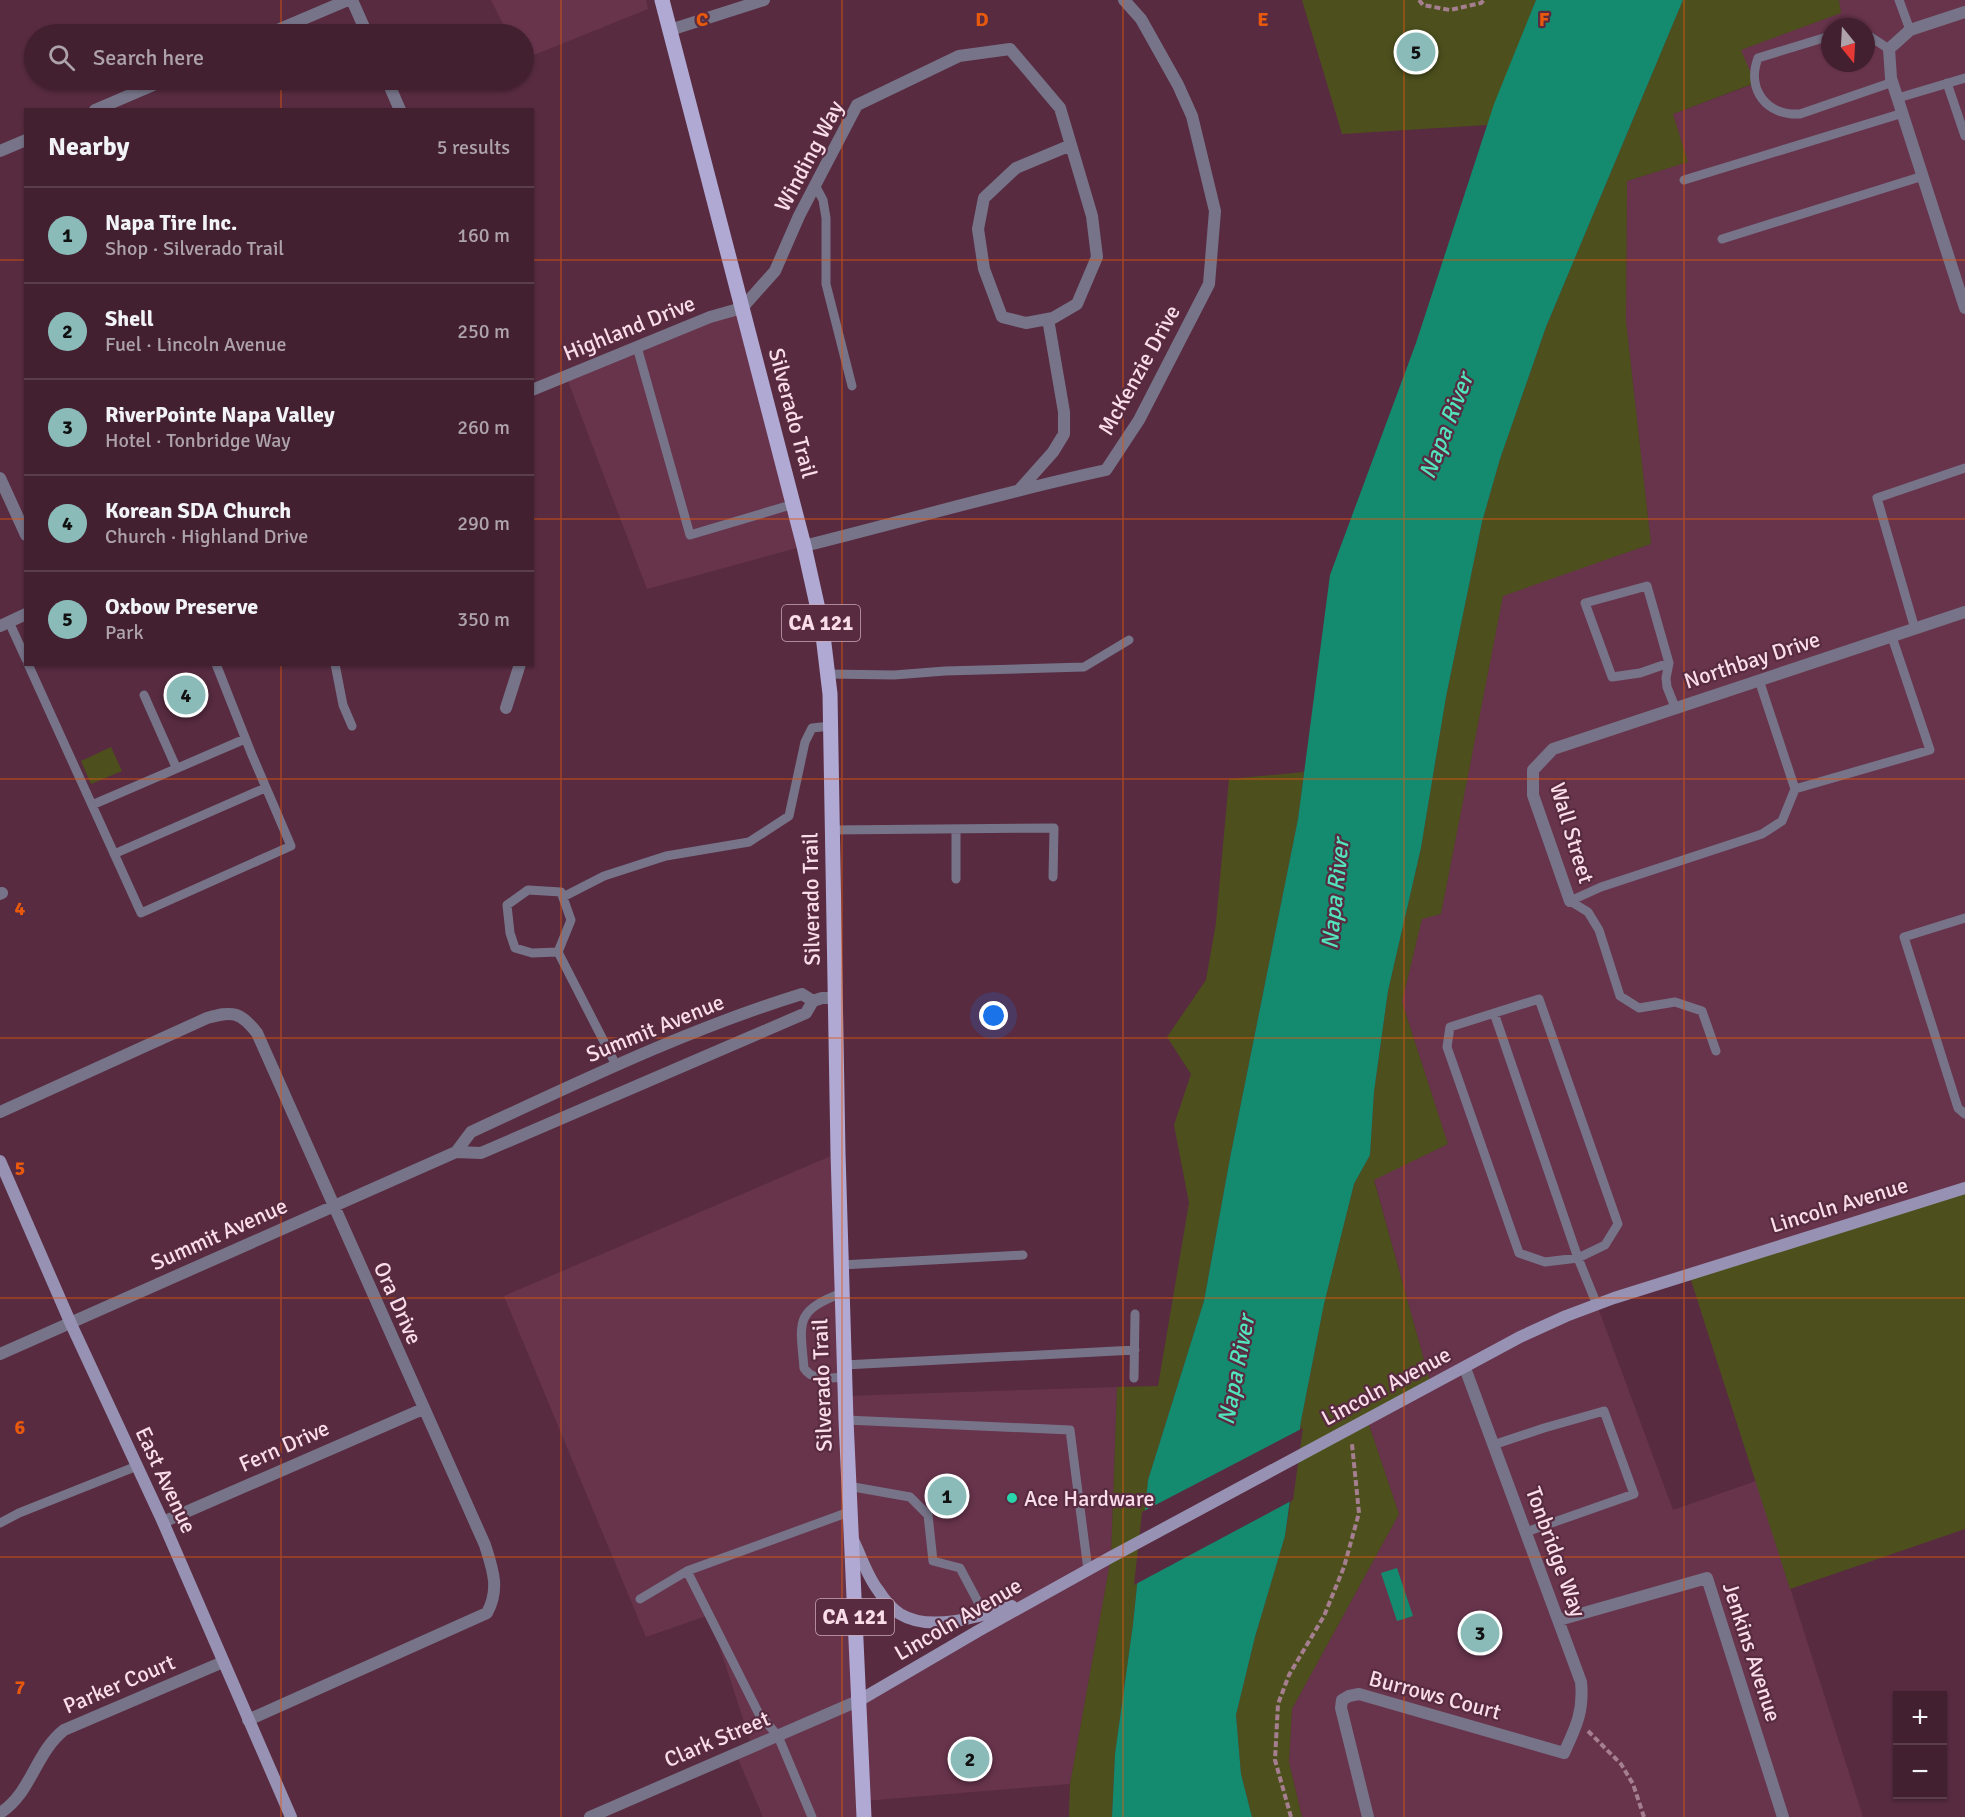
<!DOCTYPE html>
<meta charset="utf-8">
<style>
body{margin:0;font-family:Signika,sans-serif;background:#492838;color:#f1f3f6}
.controls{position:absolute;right:18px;bottom:18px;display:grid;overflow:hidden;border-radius:0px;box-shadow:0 2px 4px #0004}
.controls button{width:54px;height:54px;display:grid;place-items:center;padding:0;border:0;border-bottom:2px solid #5a3e4c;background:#422030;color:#f1f3f6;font:30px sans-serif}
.compass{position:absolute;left:1821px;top:18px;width:54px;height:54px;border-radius:50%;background:#422030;box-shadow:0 2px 4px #0004;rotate:162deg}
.you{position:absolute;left:994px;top:1016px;width:21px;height:21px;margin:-15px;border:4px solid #fff;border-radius:50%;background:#1a73e8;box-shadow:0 0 0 9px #1a73e833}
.badge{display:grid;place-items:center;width:39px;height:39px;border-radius:50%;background:#8bbbb9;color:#111;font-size:20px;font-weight:700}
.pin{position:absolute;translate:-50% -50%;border:3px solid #fff;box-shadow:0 2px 6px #0006}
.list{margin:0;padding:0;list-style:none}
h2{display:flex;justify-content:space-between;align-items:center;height:78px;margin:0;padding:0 24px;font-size:26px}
h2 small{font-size:20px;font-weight:400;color:#aea3ab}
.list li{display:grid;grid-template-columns:39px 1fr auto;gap:18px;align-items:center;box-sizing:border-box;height:96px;padding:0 24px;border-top:2px solid #5a3e4c}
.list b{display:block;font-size:22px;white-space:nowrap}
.list p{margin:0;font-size:20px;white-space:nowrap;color:#aea3ab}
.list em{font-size:20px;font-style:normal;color:#aea3ab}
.icon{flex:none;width:33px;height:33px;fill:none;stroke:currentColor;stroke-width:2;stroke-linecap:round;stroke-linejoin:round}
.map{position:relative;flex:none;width:1965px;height:1817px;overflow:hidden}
.search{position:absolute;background:#422030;box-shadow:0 2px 4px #0004;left:24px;top:24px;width:510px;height:66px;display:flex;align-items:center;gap:15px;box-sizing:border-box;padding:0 21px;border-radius:33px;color:#aea3ab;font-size:22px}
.panel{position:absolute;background:#422030;box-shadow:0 2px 4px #0004;left:24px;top:108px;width:510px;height:558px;border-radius:0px}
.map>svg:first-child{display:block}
</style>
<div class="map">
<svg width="1965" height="1817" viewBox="0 0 1965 1817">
<rect width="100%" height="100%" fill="#582b40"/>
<!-- built -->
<path fill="#68344c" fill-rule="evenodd" d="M491 0H646L648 9 524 59V34H508Z
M1839 0H1965V1188L1597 1305 1673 1510 1756 1481 1863 1817H1302L1289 1762 1292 1709 1399 1514 1367 1419 1431 1385 1374 1179 1448 1144 1402 1002 1422 918 1441 914 1503 595 1651 544 1626 321 1627 181 1687 162 1673 114 1754 84 1740 50 1841 13ZM1830 27H1866V63H1830Z
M742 308 804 546 647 589 566 376Z
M838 1153 845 1396 1117 1387 1111 1557 1070 1784 864 1801V1817H763L736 1754 752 1746 709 1615 646 1637 504 1296ZM851 1537 898 1613 945 1622 1033 1601 861 1700Z"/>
<!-- green -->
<path fill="#4d501d" d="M1302 0H1536L1487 125 1342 134Z
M1683 0H1839L1841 13 1741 50 1755 83 1673 114 1688 162 1627 181 1626 321 1651 544 1503 596 1441 914 1422 919 1402 1002 1448 1144 1374 1180 1431 1385 1367 1419 1399 1514 1292 1709 1289 1762 1302 1817H1252L1241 1774 1236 1715 1255 1637 1285 1536 1298 1456 1301 1421 1324 1304 1354 1184 1370 1155 1374 1092 1388 991 1421 848 1446 697 1482 522 1500 459 1546 327Z
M111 747 122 771 91 784 81 761Z
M1304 772 1298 819 1230 1158 1204 1301 1148 1480 1133 1624 1115 1754 1112 1817H1069L1070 1784 1111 1557 1117 1387 1158 1386 1189 1203 1174 1125 1191 1074 1167 1037 1206 980 1216 923 1229 779Z
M1965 1188V1529L1790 1589 1689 1274Z"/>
<!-- water -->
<path fill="#148a6f" d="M1536 0H1683L1546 327 1500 459 1482 522 1446 697 1421 848 1388 991 1374 1092 1370 1155 1354 1184 1324 1304 1301 1421 1285 1536 1255 1637 1236 1715 1241 1774 1252 1817H1112L1115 1754 1133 1624 1148 1480 1204 1301 1230 1158 1298 819 1330 575 1416 343 1494 104Z
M1397 1568 1413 1616 1397 1621 1381 1573Z"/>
<!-- pier -->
<path fill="#582b40" d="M1303 1428 1293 1500 1134 1585 1142 1512Z"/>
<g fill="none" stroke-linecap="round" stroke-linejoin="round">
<!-- path -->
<path stroke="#a57f8f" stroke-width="4" stroke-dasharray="6 3" stroke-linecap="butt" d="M1419 0 1423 5 1450 10 1481 3 1484 0
M1588 1731 1621 1764 1633 1784 1644 1817
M1291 1817 1275 1760 1278 1704 1289 1675 1324 1616 1344 1567 1359 1513 1352 1444"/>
<!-- lane -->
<path stroke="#777489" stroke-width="9" d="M1899 0 1910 30
M1866 34 1889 49
M1830 36 1758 58C1746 90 1767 116 1800 114L1893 82
M1947 83 1965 136
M1898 98 1965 78
M1684 180 1903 113
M815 185 823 200 826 218V284L852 386
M1722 239 1923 176
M637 347 690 535 794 504
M9 622 26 659
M1915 629 1877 498 1965 468
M1669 663 1640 673 1612 677 1585 603 1647 586 1669 663 1666 678 1667 687 1675 707
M28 664 141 913 291 846 252 755 216 664
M335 664 343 705 352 726
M828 674 894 675 945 671 1084 667 1129 640
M1759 680 1795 789 1930 750 1892 637
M144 695 176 767
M92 805 245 739
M832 830 1054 828 1053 877
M114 854 265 788
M956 879V829
M563 897 604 876 666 856 749 842 789 816 805 742 812 728 831 726
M1570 901 1601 887 1762 834 1782 821 1795 789
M1570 901 1588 912 1599 930 1620 996 1639 1008 1675 1002 1702 1011 1716 1051
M1965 918 1904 937 1958 1108 1965 1114
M558 952 571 920 561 892 528 890 507 905 510 933 515 948 532 953 558 952 616 1065
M1494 1013 1578 1258 1545 1262 1519 1253 1447 1047 1450 1027 1539 999 1618 1224 1605 1245 1578 1258 1597 1305
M841 1265 1023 1255
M842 1293C794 1311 800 1322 804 1368 813 1382 830 1378 844 1377
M844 1365 1135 1350
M1134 1378 1135 1314
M846 1420 1070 1430 1088 1570
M1493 1445 1544 1428 1604 1411 1634 1494 1526 1532
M848 1486 910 1497 928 1515 933 1561 960 1568 985 1615
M0 1523 19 1513 137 1466
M687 1571 759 1714 778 1736 812 1817
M640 1599 687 1571 849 1512"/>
<!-- street -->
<path stroke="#777489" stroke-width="12" d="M352 0 367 34
M1965 12 1910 30 1889 49 1891 78 1965 308
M670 30 764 0
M268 34 348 0
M387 80 400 110
M95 110 165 80
M0 151 26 140
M532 390 710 317 742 308 775 271 799 216 857 105 959 56 1010 49 1060 108 1092 216 1097 257 1077 304 1053 318 1026 323 1002 317 984 269 978 229 984 198 1016 168 1071 145
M0 478 26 535
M1020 489 1053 452 1064 434V412L1048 319
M804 546C905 521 1004 492 1106 470L1139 420 1209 284 1215 211 1192 116 1178 85 1141 19 1124 0
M0 626 26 614
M506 708 520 664
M0 894 2 893
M1570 901 1533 795V770L1553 749 1965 612
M0 1112 207 1018C232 1011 240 1011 257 1033L485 1545C493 1570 500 1589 487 1613L248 1720
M456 1152 471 1132C579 1082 688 1029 802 994L813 1001
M0 1354 456 1152 481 1153 806 1013 813 1001 822 998H834
M163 1522 423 1409
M1559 1620 1707 1578 1783 1817
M0 1813C31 1794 35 1753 64 1730L223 1662
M590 1817 860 1700
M1368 1817 1341 1708 1342 1700 1349 1696 1359 1694 1564 1753C1576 1727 1584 1711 1581 1682L1465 1368"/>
<!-- secondary -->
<path stroke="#9792b3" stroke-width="12" d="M0 1161 71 1324 163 1522 291 1817
M853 1540C861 1556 867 1576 878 1590 883 1598 892 1609 900 1614 931 1633 981 1616 1012 1606
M860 1700 978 1631 1111 1557 1520 1337 1566 1316 1614 1298 1965 1188"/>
<!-- primary -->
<path stroke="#b0a9d4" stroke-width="15" d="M662 0 804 546 822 627 830 694 838 1153 846 1420 864 1817"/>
</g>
<!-- grid -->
<path fill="none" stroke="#e8590c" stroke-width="1.5" stroke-opacity="0.55" d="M281 0V34M561 0V1817M842 0V1817M1123 0V1817M1404 0V1817M1684 0V1817M281 80V110M0 260H26M532 260H1965M0 519H26M532 519H1965M281 664V1817M0 779H1965M0 1038H1965M0 1298H1965M0 1557H1965"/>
<!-- markers -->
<circle fill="#29d5ac" stroke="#582b40" stroke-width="2" cx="1012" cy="1498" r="6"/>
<g text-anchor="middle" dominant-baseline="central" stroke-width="4.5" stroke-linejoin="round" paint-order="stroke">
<!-- shield labels -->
<g fill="#582b40" stroke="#c9a8b6" stroke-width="1.5">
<rect x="782" y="605" width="78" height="36" rx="4.5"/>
<rect x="816" y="1599" width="78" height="36" rx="4.5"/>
</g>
<g font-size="21" font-weight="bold" fill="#fadde8">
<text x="821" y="623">CA 121</text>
<text x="855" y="1617">CA 121</text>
</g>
<!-- street labels -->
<g font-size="22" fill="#fadde8" stroke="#582b40">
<text transform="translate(809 156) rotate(-62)">Winding Way</text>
<text transform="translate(629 328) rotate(-22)">Highland Drive</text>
<text transform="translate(1139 370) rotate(-61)">McKenzie Drive</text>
<text transform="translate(793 413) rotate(75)">Silverado Trail</text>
<text transform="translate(1752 660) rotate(-18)">Northbay Drive</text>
<text transform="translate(1572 833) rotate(73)">Wall Street</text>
<text transform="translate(811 899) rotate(-91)">Silverado Trail</text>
<text transform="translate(655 1028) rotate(-22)">Summit Avenue</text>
<text transform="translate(1839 1205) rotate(-17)">Lincoln Avenue</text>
<text transform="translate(219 1234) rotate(-24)">Summit Avenue</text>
<text transform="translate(398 1303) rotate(66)">Ora Drive</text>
<text transform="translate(822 1385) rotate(-92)">Silverado Trail</text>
<text transform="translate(1386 1386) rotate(-28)">Lincoln Avenue</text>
<text transform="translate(284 1446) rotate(-24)">Fern Drive</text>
<text transform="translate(166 1480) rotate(65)">East Avenue</text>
<text transform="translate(1556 1552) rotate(70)">Tonbridge Way</text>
<text transform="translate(958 1619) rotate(-30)">Lincoln Avenue</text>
<text transform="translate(1752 1652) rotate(72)">Jenkins Avenue</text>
<text transform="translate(119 1684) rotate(-23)">Parker Court</text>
<text transform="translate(1435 1695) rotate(15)">Burrows Court</text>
<text transform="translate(717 1739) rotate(-23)">Clark Street</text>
</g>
<!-- poi labels -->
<g font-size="22" fill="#fadde8" stroke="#582b40" text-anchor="start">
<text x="1024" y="1498">Ace Hardware</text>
</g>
<!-- water labels -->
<g font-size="24" font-style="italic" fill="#53e4bd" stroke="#582b40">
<text transform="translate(1446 426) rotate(-69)">Napa River</text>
<text transform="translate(1335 894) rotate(-84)">Napa River</text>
<text transform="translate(1236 1370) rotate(-79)">Napa River</text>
</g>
</g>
<g font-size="20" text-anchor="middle" font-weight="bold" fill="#e8590c" stroke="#582b40" stroke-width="4.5" stroke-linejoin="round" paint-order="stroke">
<text x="702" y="26">C</text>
<text x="982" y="26">D</text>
<text x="1263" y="26">E</text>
<text x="1544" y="26">F</text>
<text x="20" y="915">4</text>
<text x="20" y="1175">5</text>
<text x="20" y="1434">6</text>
<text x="20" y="1694">7</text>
</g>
</svg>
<div class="controls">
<button>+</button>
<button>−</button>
</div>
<svg class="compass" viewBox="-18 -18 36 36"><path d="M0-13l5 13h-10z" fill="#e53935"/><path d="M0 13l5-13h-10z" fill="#aea3ab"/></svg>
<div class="you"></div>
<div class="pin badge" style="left:947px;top:1496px">1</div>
<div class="pin badge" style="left:970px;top:1759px">2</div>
<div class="pin badge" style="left:1480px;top:1633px">3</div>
<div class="pin badge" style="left:186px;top:695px">4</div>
<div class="pin badge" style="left:1416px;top:52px">5</div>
<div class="search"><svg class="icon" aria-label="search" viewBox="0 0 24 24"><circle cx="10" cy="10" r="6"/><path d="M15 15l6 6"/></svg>Search here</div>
<section class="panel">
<h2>Nearby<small>5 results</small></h2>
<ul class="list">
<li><span class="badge">1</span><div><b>Napa Tire Inc.</b><p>Shop · Silverado Trail</p></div><em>160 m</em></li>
<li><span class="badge">2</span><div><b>Shell</b><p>Fuel · Lincoln Avenue</p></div><em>250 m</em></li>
<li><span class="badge">3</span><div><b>RiverPointe Napa Valley</b><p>Hotel · Tonbridge Way</p></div><em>260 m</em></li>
<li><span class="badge">4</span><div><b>Korean SDA Church</b><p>Church · Highland Drive</p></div><em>290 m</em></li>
<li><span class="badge">5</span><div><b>Oxbow Preserve</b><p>Park</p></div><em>350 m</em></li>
</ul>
</section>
</div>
